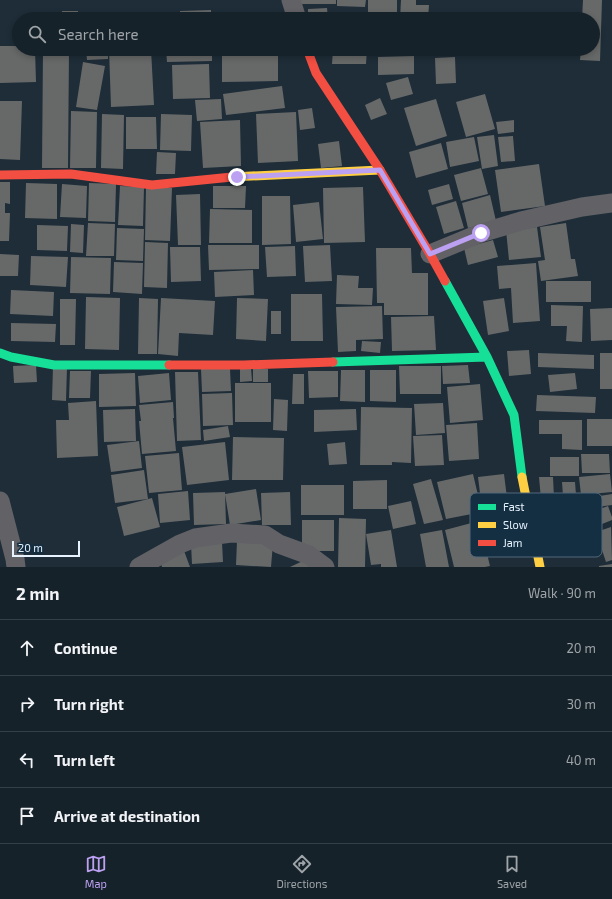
<!DOCTYPE html>
<meta charset="utf-8">
<style>
body{margin:0;font-family:"Exo 2",sans-serif;background:#1f2a32;color:#f1f3f6}
.scale{position:absolute;left:12px;bottom:10px;width:68px;box-sizing:border-box;padding-left:4px;border:2px solid #e7f4ff;border-top:0;font-size:11px;line-height:14px;white-space:nowrap;color:#e7f4ff;-webkit-text-stroke:3px #142e42;paint-order:stroke}
.stop{position:absolute;width:12px;height:12px;margin:-9px;border:3px solid #bca0f2;border-radius:50%;background:#fff}
.stop.end{background:#bca0f2;border-color:#fff;box-shadow:0 1px 4px #0008}
.list{margin:0;padding:0;list-style:none}
h2{display:flex;justify-content:space-between;align-items:center;height:52px;margin:0;padding:0 16px;font-size:17px}
h2 small{font-size:13px;font-weight:400;color:#9ea4a8}
.list li{display:grid;grid-template-columns:26px 1fr auto;gap:12px;align-items:center;box-sizing:border-box;height:56px;padding:0 16px;border-top:1px solid #353f47}
.list b{display:block;font-size:15px;white-space:nowrap}
.list em{font-size:13px;font-style:normal;color:#9ea4a8}
.icon{flex:none;width:22px;height:22px;fill:none;stroke:currentColor;stroke-width:2;stroke-linecap:round;stroke-linejoin:round}
.map{position:relative;flex:none;width:612px;height:567px;overflow:hidden}
.search{position:absolute;background:#16222a;box-shadow:0 2px 6px #0003;left:12px;right:12px;top:12px;height:44px;display:flex;align-items:center;gap:10px;box-sizing:border-box;padding:0 14px;border-radius:22px;color:#9ea4a8;font-size:15px}
.sheet{height:276px;background:#16222a}
nav{display:flex;justify-content:space-around;align-items:center;box-sizing:border-box;height:56px;border-top:1px solid #353f47;background:#16222a;font-size:11px;color:#9ea4a8}
nav a{display:grid;justify-items:center;gap:2px}
nav .on{color:#bca0f2}
.map>svg:first-child{display:block}
</style>
<div class="map">
<svg width="612" height="567" viewBox="0 0 612 567">
<rect width="100%" height="100%" fill="#1e2d38"/>
<!-- building -->
<path fill="#676969" d="M301 0H336V4H301Z
M337 0H366L365 7 337 6Z
M368 0H397V19H334V12L368 13Z
M401 0H416V5H429L428 19H400Z
M583 0H602L600 61 580 60 581 49H593V19H582Z
M327 8 328 19H308V9Z
M211 10V19H180V11Z
M62 11H78V19H63Z
M150 15V19H108V17Z
M548 16 573 17V19H548Z
M0 46H19V49H35L36 82 0 83Z
M43 49H69L68 168H42Z
M86 49H108V59L87 60Z
M109 49H151L154 105 111 107Z
M166 49H212V61L167 62Z
M333 49H367L366 64H332Z
M380 49H398V54H380Z
M404 49H415V52H404Z
M278 55V81L222 82V56Z
M414 56V74L378 75V57Z
M455 57 456 83 436 84 435 58Z
M83 62 105 66 97 110 76 107Z
M209 64 210 98 173 99 172 65Z
M408 77 413 94 391 100 386 83Z
M282 86 285 108 226 115 223 94Z
M485 94 495 129 466 137 456 102Z
M380 98 387 114 371 120 365 105Z
M221 99 222 119 197 121 195 100Z
M436 99 447 136 416 146 404 108Z
M0 101H22L20 160 0 159Z
M312 108 315 128 300 130 298 110Z
M71 111 97 112 96 168H70Z
M296 112 298 161 258 163 256 114Z
M102 114 124 115 123 169 101 168Z
M161 114 192 115 191 151 160 150Z
M126 117H156L157 149H126Z
M240 120 241 166 203 168 200 122Z
M514 120V132L498 134 496 122Z
M494 135 498 166 482 169 477 137Z
M513 136 515 161 501 162 498 137Z
M474 137 479 161 450 167 446 142Z
M339 141 342 166 321 168 318 144Z
M441 143 448 169 416 178 409 152Z
M157 152 176 153 175 174H156Z
M539 164 545 206 501 212 495 170Z
M481 168 488 194 461 201 454 175Z
M0 182H10V204L5 203V213H10L9 241H0Z
M26 183 57 184V219L25 218Z
M89 183 116 184 115 222 88 221Z
M62 184 87 186 86 218 60 217Z
M449 184 453 199 432 205 428 190Z
M120 186 144 187 143 226 118 225Z
M213 186H246L245 208H213Z
M146 187 172 188 170 241 145 240Z
M363 187 365 242 324 243 323 188Z
M200 194 201 245H178L176 195Z
M490 195 496 221 468 228 462 203Z
M262 196H290L291 244 262 245Z
M456 201 464 228 444 234 436 207Z
M319 202 323 239 296 242 293 205Z
M210 209 252 210V243H209Z
M88 223 115 224 114 256H86Z
M566 223 571 259H575L578 276 541 281 538 261 545 260 540 227Z
M71 224 84 225 83 253 70 252Z
M37 225 68 226 67 251 37 250Z
M537 227 541 257 509 260 506 230Z
M117 228 144 229 143 261 116 260Z
M493 240 498 257 468 265 464 248Z
M145 242 168 243 167 288 144 287Z
M208 245H259V269L209 270Z
M330 245 332 281 305 282 303 246Z
M295 246 296 276 267 277 265 247Z
M170 247H200L201 281 171 282Z
M376 248H411L412 273H428V315H384V303H377Z
M0 254 19 255 18 276H0Z
M31 256 68 257 66 287 30 285Z
M71 257 111 258 110 294 70 293Z
M114 262 143 263 142 294 113 292Z
M536 263 540 321 513 323 511 288 499 289 497 266Z
M253 270 254 295 215 297 214 272Z
M337 275 359 276 358 288H373L372 305 336 304Z
M546 281H591V302H546Z
M11 290 54 292 53 316 10 314Z
M291 294H322L323 341H291Z
M86 297 120 298 119 350 85 349Z
M139 298 158 299 157 354H138Z
M161 298 215 301 213 335 179 333 178 356 158 354Z
M237 298 268 299 266 341 236 339Z
M504 298 509 331 488 335 483 301Z
M60 299H76L75 345H60Z
M551 305 583 306 582 342 566 341 567 326H551Z
M382 306 383 339 356 340V351L338 352 336 307Z
M612 308V340L591 341 590 309Z
M271 311H281V334H271Z
M434 316 436 350 392 351 391 317Z
M11 323 56 324 55 342 11 341Z
M362 341 381 342 380 353 361 351Z
M529 350 531 374 509 376 507 351Z
M538 353 594 355V369L538 367Z
M600 353H612V389H600Z
M36 365 37 382 14 383 13 366Z
M468 365 470 383 443 384 442 366Z
M53 366 67 367 66 401 52 400Z
M399 366H441V394H400Z
M240 368H251L252 381 240 382Z
M201 369H230L231 391 202 392Z
M253 369H268V382H253Z
M341 370H365V402L340 401Z
M370 370H396V402L370 401Z
M70 371H91L90 398H69Z
M308 371H338V397L309 398Z
M175 372H198L201 440 177 441Z
M135 373 136 406 99 407V374Z
M169 373 171 400 140 403 138 376Z
M575 373 577 389 550 392 548 375Z
M293 374H304V404H292Z
M235 383H271V422H235Z
M480 384 483 420 450 423 447 387Z
M232 393 233 425 203 426 202 394Z
M537 395 596 397 595 413 536 411Z
M274 399 288 400 287 431 273 430Z
M96 401 98 456 57 458 56 420H69L68 403Z
M173 402 174 418 141 421 139 405Z
M443 403 445 433 416 435 414 404Z
M361 407 412 408 411 463 392 462V465H360Z
M135 409 136 441 104 442 103 410Z
M356 409 357 430 314 432V410Z
M173 418 176 451 142 454 139 421Z
M587 419H612V446H587Z
M539 420H582V450L562 449V434H539Z
M477 423 479 459 449 461 446 425Z
M228 426 230 437 204 441 203 430Z
M442 435 444 465 415 466 413 436Z
M233 437 284 438 283 480H232Z
M139 441 142 468 111 472 107 445Z
M225 442 229 480 187 485 182 447Z
M345 442 347 464 329 465 327 444Z
M179 453 182 490 149 493 145 456Z
M581 454H609L610 473H582Z
M550 457H579V476H550Z
M144 470 148 499 115 503 111 475Z
M473 474 482 512 446 519 437 482Z
M504 474 508 506 482 509 478 477Z
M610 474 612 492 581 495 579 477Z
M539 477H553L554 498 541 499Z
M431 479 443 520 424 524 413 484Z
M387 480V509H353V481Z
M562 482H575L576 495 563 496Z
M301 485H344V515H301Z
M256 489 261 520 230 525 225 494Z
M188 491 190 520 160 523 158 494Z
M225 492 226 524 194 525 193 493Z
M290 492 291 525H262L261 493Z
M612 494V505L582 509 581 499Z
M152 498 160 527 124 536 117 507Z
M411 501 416 524 393 529 388 506Z
M608 506 612 517V520L587 530 581 516Z
M339 518 366 519 365 567H338Z
M302 520H334V551H302Z
M479 521 490 566 485 567H454L445 530Z
M611 527 612 560 606 562 596 532Z
M391 530 397 567H381V564L371 565 366 534Z
M442 530 449 567H426L420 534Z
M237 541 273 543 271 567 236 565Z
M222 542 223 562 192 564 191 544Z
M183 548 190 567H162L159 557Z
M307 559 310 567H290Z
M612 564V567H599V566Z"/>
<g fill="none" stroke-linecap="round" stroke-linejoin="round">
<!-- street -->
<path stroke="#616166" stroke-width="19" d="M291 0 297 19
M430 254 481 233 521 221 582 207 612 203
M0 501 15 559 16 567
M139 567 180 544 195 538 231 533 265 535 279 544 309 555 325 567"/>
<!-- fast -->
<path stroke="#16e098" stroke-width="9" d="M445 281 487 357 514 415 522 477
M0 353 11 357 54 365H169
M333 362 487 357"/>
<!-- slow -->
<path stroke="#ffcf43" stroke-width="9" d="M232 177 380 170
M522 477 540 567"/>
<!-- jam -->
<path stroke="#f24e42" stroke-width="9" d="M307 49 316 73 380 170 430 254 445 281
M0 175 71 174 152 185 232 177
M169 365H244L333 362"/>
</g>
<g fill="none" stroke-linecap="round" stroke-linejoin="round">
<!-- route -->
<path stroke="#bca0f2" stroke-width="5" d="M237 177 380 170 430 254 481 233"/>
</g>
<!-- legend -->
<rect x="470" y="493" width="132" height="64" rx="6" fill="#142e42" stroke="#53697b" stroke-width="1"/>
<rect x="478" y="504" width="18" height="6" fill="#16e098"/>
<rect x="478" y="522" width="18" height="6" fill="#ffcf43"/>
<rect x="478" y="540" width="18" height="6" fill="#f24e42"/>
<g font-size="11" fill="#e7f4ff">
<text x="503" y="511">Fast</text>
<text x="503" y="529">Slow</text>
<text x="503" y="547">Jam</text>
</g>
</svg>
<div class="scale">20 m</div>
<div class="stop" style="left:481px;top:233px"></div>
<div class="stop end" style="left:237px;top:177px"></div>
<div class="search"><svg class="icon" aria-label="search" viewBox="0 0 24 24"><circle cx="10" cy="10" r="6"/><path d="M15 15l6 6"/></svg>Search here</div>
</div>
<section class="sheet">
<h2>2 min<small>Walk · 90 m</small></h2>
<ul class="list">
<li><svg class="icon" aria-label="ahead" viewBox="0 0 24 24"><path d="M12 20V5M6 11l6-6 6 6"/></svg><div><b>Continue</b></div><em>20 m</em></li>
<li><svg class="icon" aria-label="right" viewBox="0 0 24 24"><path d="M7 20v-9h11M14 6l5 5-5 5"/></svg><div><b>Turn right</b></div><em>30 m</em></li>
<li><svg class="icon" aria-label="left" viewBox="0 0 24 24"><path d="M17 20v-9H6M10 6l-5 5 5 5"/></svg><div><b>Turn left</b></div><em>40 m</em></li>
<li><svg class="icon" aria-label="arrive" viewBox="0 0 24 24"><path d="M6 21V4h12l-3 4 3 4H6"/></svg><div><b>Arrive at destination</b></div></li>
</ul>
</section>
<nav>
<a class="on"><svg class="icon" aria-label="map" viewBox="0 0 24 24"><path d="M3 6l6-2 6 2 6-2v14l-6 2-6-2-6 2zM9 4v14M15 6v14"/></svg>Map</a>
<a><svg class="icon" aria-label="directions" viewBox="0 0 24 24"><path d="M12 3l9 9-9 9-9-9zM9 14v-3h6M13 9l2 2-2 2"/></svg>Directions</a>
<a><svg class="icon" aria-label="saved" viewBox="0 0 24 24"><path d="M7 4h10v16l-5-4-5 4z"/></svg>Saved</a>
</nav>
